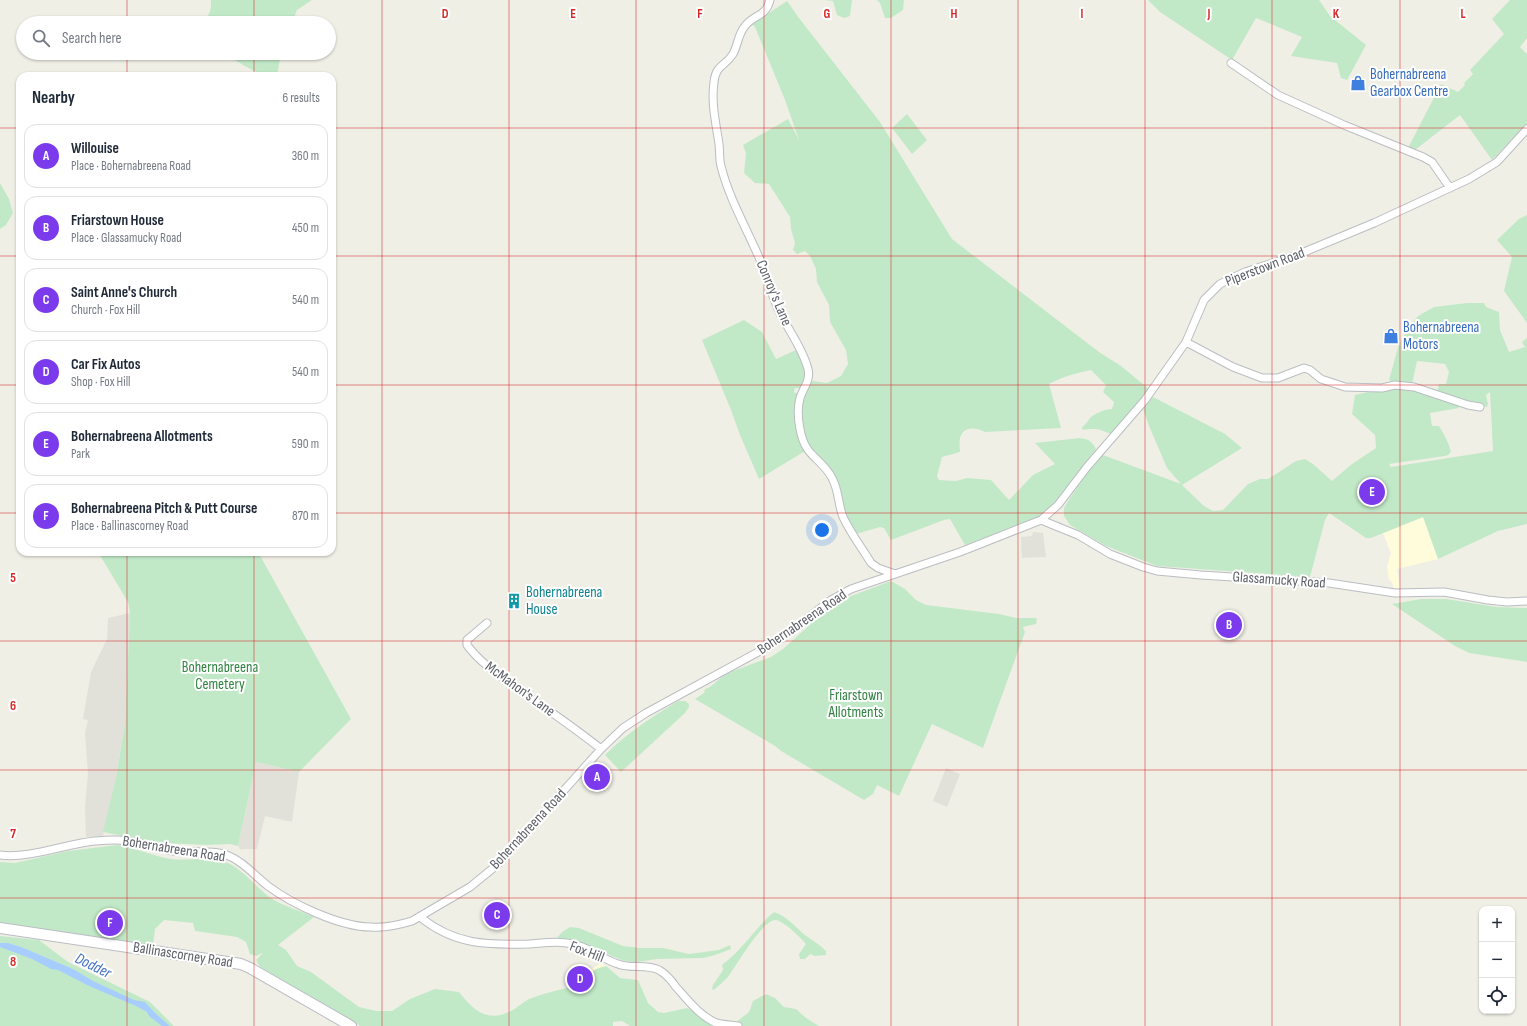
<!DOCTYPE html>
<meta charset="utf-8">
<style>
body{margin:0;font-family:"Sofia Sans Condensed",sans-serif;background:#f2f2f3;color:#1f2937}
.controls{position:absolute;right:12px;bottom:12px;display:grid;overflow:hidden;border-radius:8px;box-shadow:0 1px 3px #0004}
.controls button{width:36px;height:36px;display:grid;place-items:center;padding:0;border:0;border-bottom:1px solid #e0e1e3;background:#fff;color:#1f2937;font:20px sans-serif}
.you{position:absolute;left:822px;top:530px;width:14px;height:14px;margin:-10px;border:3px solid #fff;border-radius:50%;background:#1a73e8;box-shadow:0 0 0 6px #1a73e833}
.badge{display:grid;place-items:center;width:26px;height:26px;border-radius:50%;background:#7c3aed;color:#fff;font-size:13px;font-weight:700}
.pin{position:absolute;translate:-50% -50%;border:2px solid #fff;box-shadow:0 1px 4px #0006}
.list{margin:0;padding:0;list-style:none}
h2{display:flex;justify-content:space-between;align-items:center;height:52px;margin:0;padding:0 16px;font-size:17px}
h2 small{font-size:13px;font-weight:400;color:#747a83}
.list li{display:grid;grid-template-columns:26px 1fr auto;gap:12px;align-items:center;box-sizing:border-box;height:64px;margin:0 8px 8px;padding:0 8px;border:1px solid #e0e1e3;border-radius:12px}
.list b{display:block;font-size:15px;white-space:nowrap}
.list p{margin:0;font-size:13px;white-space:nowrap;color:#747a83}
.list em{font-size:13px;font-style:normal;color:#747a83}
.icon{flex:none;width:22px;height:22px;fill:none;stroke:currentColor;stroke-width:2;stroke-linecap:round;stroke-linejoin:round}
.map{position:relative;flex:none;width:1527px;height:1026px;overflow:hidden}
.search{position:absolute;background:#fff;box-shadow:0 1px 3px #0004;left:16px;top:16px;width:320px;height:44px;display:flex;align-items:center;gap:10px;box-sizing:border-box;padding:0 14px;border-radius:22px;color:#747a83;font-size:15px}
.panel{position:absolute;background:#fff;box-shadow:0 1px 3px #0004;left:16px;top:72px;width:320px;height:484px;border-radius:12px}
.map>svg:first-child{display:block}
</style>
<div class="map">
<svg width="1527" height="1026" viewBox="0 0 1527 1026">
<rect width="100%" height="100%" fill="#f0efe6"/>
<!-- commercial -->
<path fill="#fffcdc" d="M1424 517 1438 559 1397 569 1400 588 1394 589 1392 582 1389 580 1387 566 1391 553 1383 533Z
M602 963 615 975 575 986 572 976 586 972Z"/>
<!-- industrial -->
<path fill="#e1e1da" d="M1033 532 1043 533 1046 557 1022 558 1021 537 1032 536Z
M130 613 125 724 116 777 103 836 86 837 85 806 88 774 85 733 88 720 83 719 91 672 107 639 108 618Z
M256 762 299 772 292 822 265 816 257 849H243L241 850 238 846Z
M946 768 960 774 947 807 933 801Z"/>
<!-- green -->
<path fill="#c2e9c7" d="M211 0H312L297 10 292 23H199C210 16 211 13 211 0Z
M825 0H852L850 16 844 18 837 15 833 1Z
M877 0H904L903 10 891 18H885L880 3Z
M1148 0H1319L1330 16 1366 45 1347 80 1341 78 1337 63 1291 56 1302 37 1256 18 1232 60 1160 12Z
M1510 0H1527V38L1520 47 1527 54V126L1511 140 1492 160 1460 115 1415 150 1408 148 1441 84 1458 92 1465 85 1464 83 1473 74 1470 70 1504 34 1492 19Z
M787 1 799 18 880 122 952 239 1099 352 1121 366 1149 389 1112 435C1101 429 1095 428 1083 430L1082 427C1087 424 1087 421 1090 418 1095 413 1105 409 1112 409L1114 402 1103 392 1106 385 1091 370C1076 373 1062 377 1049 384L1061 428 985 432C976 427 963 426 960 438 959 442 960 448 960 452L942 457 937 476 939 480 956 481 967 478 991 480 1009 500 1033 475 1055 464 1035 443 1080 438C1088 439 1092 441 1096 449L1050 508 1038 518 965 545 950 519 944 520 891 540 884 528 880 527 856 534 844 511 840 495 808 445 804 433 802 419V405L804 395 812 381 827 383 841 376 848 364 846 350 830 322 829 305 817 282 816 269 810 256 805 251 797 254 793 250 795 243 791 229 790 217 769 184 755 183 744 173 746 153 743 145 788 119 799 140 785 100 755 27 752 24Z
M224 53H281L277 76C257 76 240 63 224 53Z
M907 114 927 140 912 154 892 128Z
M0 183 9 199 13 213 6 225 0 229Z
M1527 215V323L1504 291 1512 257 1497 240 1519 219Z
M1467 303H1484L1486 307 1499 312 1500 330 1509 352 1525 347 1522 342 1527 338V524L1498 531 1438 559 1423 517 1371 538H1366L1329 513 1325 520 1310 577 1157 566 1106 546 1070 525 1064 516V508L1070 498 1091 468 1103 455 1181 484 1167 468 1149 426 1143 409 1153 397 1225 434 1242 448 1182 485 1204 506 1213 511 1223 510 1248 484 1260 479H1268L1296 461 1305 459 1313 464 1332 481 1352 464 1376 448 1375 435 1352 414 1355 395 1368 392H1382L1399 388 1414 389 1458 404 1459 408 1430 413 1432 426H1439C1444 434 1449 443 1451 452L1448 455 1445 456 1389 464 1391 467 1493 451 1490 392 1486 395 1488 404 1487 407 1470 404 1437 393 1439 384H1446L1449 372 1445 364 1417 361 1412 384 1394 383 1389 380 1399 344 1409 327 1418 316 1434 307Z
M744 320 762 332 776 359 796 350C803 362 811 374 801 388H795L794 392 798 394C796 414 795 433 805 451L759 479 740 435 731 410 702 340Z
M98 552H258L351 719 299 772 256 762 238 846 230 844 207 845 160 843 103 832 116 777 125 724 130 613 128 602Z
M891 581 905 589 916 600 926 605 999 614 1016 618H1035L1037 619 1036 624 1023 627 1025 632 983 748 932 724 899 796 877 785 873 794 864 800 781 751 775 746 695 699 704 693 705 689 710 687 723 676 733 671 771 657 783 649 823 613 843 599Z
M1421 599H1446L1497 607 1527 608V662L1469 653 1455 646 1392 604Z
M678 701H685L689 704V707L685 713 621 772 605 755C627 733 652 717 678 701Z
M118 845C136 848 153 856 171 859 188 861 206 856 223 861 244 868 256 889 274 900 286 907 301 911 314 917L278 945 286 950 297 966 311 972 359 1007 376 1011H392L410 999 435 989 459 992C473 1010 487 1023 511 1011 517 1008 523 1002 529 999 549 991 572 987 592 982L590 973 596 969 606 966 620 978 638 980 648 1003 658 1012 664 1013 687 1008 727 1026H630L622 1021 613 1022V1026H360L260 967 256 960 263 953 256 956 250 954 246 942 237 937 195 931 193 923 164 920 155 929 153 946 0 924V862L15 863 68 851Z
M774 912C787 916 795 927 805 935 812 940 819 944 826 951V955L815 956 810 954 805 959H800L799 954 806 944C801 938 783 920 775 920 762 921 736 966 728 977 724 981 719 985 714 990L712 989 713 985 723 970 722 965C742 950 755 928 774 912Z
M570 927 579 928 623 946 641 948H663L689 954 719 950 730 945 731 949 718 954 704 958 657 959 637 962 625 961 614 957 578 941 557 938 562 932Z
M0 936 39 940 68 962 150 1002 174 1026H0Z
M766 994 775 998 784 1007 796 1009 806 1018 819 1026H731L749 1012 753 1001Z"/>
<!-- water -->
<path fill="#a7cdff" d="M0 943H8L21 947 73 969 93 981 134 1000 145 1002 155 1013 170 1026H162L149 1016 147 1012 136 1006 89 986 58 970 51 969 32 959 0 947Z"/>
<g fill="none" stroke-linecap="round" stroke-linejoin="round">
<defs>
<path id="minor" d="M770 0C766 17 754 14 745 26 738 34 738 45 733 54 725 67 716 64 714 82 711 104 716 123 719 144 720 152 719 159 721 166 729 199 748 231 761 262 768 279 772 297 780 313 789 331 803 349 808 369 811 380 803 388 800 398 797 409 798 419 800 429 805 458 821 457 832 478 839 490 838 505 843 517 851 534 862 548 871 563L878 568 895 574
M1231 63 1278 95 1344 125 1423 157 1432 162 1450 188
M1186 342 1233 367 1262 378H1278L1304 368 1310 370 1321 379 1345 387 1382 388 1395 385 1414 387 1468 405 1480 407
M1041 520 1078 535 1110 554 1143 567 1157 571 1201 575 1329 583 1395 593 1444 592 1488 600 1507 602 1527 601
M487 623 467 640V645C481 664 502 677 521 691 548 710 575 728 601 749
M0 855C29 859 65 844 95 841 106 840 118 839 129 841 144 843 158 849 173 851 189 853 208 850 224 854 242 860 254 875 268 886 292 904 340 927 371 927 385 928 399 925 412 921L470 887 497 865 601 749 623 728 646 713 771 645 782 638 831 600 851 589 960 552 1041 520 1058 505 1087 467 1145 400 1186 342 1204 300 1220 284 1245 272 1297 255 1374 223 1469 179 1497 162 1527 129
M420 917C455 945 486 945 529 944 546 943 563 940 580 946 593 951 605 960 618 964 631 969 646 964 659 970 666 974 672 981 676 987 688 1000 698 1014 714 1022 721 1025 731 1025 738 1026"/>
<path id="secondary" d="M0 928 241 964 250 968 351 1026"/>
</defs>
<!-- minor casing -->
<use href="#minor" stroke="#babdc2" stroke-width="9"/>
<!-- secondary casing -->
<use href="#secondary" stroke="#bbbdc4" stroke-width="12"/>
<!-- minor -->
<use href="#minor" stroke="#fff" stroke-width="7"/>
<!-- secondary -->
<use href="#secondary" stroke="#fff" stroke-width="10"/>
</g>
<!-- grid -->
<path fill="none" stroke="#d62828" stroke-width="1" stroke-opacity="0.55" d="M127 0V23M254 0V23M382 0V1026M509 0V1026M636 0V1026M764 0V1026M891 0V1026M1018 0V1026M1145 0V1026M1272 0V1026M1400 0V1026M127 53V76M254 53V76M0 128H20M332 128H1527M0 256H20M332 256H1527M0 385H20M332 385H1527M0 513H20M332 513H1527M127 552V1026M254 552V1026M0 641H1527M0 770H1527M0 898H1527"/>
<!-- icons -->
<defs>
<symbol id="shop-bare" viewBox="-9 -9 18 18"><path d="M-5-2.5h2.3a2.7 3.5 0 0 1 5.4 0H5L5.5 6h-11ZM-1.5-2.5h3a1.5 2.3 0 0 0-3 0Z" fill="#3f7fe0" stroke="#fff" stroke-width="2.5" paint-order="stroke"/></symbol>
<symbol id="building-bare" viewBox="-9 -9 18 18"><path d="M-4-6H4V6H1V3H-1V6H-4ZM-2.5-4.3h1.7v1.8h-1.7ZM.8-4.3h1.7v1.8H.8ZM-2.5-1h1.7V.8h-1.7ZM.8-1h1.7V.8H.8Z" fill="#0f9aa8" stroke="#fff" stroke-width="2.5" paint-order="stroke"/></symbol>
</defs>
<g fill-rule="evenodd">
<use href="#shop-bare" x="1347" y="72" width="22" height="22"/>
<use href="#shop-bare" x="1380" y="325" width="22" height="22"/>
<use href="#building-bare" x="503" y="590" width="22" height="22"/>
</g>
<g text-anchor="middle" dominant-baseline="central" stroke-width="4" stroke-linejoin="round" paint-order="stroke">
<!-- shop labels -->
<g font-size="15" fill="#366cbe" stroke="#fff" text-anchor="start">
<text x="1370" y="74">Bohernabreena<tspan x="1370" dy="17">Gearbox Centre</tspan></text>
<text x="1403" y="327">Bohernabreena<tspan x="1403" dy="17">Motors</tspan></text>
</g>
<!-- street labels -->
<g font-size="15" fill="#5d6067" stroke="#fff">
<text transform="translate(1265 267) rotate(-21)">Piperstown Road</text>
<text transform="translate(774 293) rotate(67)">Conroy's Lane</text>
<text transform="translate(1279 580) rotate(4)">Glassamucky Road</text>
<text transform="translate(802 622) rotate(-34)">Bohernabreena Road</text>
<text transform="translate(520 689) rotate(36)">McMahon's Lane</text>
<text transform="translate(528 829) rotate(-47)">Bohernabreena Road</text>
<text transform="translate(174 849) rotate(9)">Bohernabreena Road</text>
<text transform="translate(587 952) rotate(21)">Fox Hill</text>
<text transform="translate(183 955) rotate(9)">Ballinascorney Road</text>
</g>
<!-- culture labels -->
<g font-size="15" fill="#0d838f" stroke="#fff" text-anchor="start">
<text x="526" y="592">Bohernabreena<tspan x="526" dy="17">House</tspan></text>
</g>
<!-- park labels -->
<g font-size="15" fill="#308240" stroke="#fff">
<text x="220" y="667">Bohernabreena<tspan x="220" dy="17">Cemetery</tspan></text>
<text x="856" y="695">Friarstown<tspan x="856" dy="17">Allotments</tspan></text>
</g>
<!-- water labels -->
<g font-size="16" font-style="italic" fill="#4372c9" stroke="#fff">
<text transform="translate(93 966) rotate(26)">Dodder</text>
</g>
</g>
<g font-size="13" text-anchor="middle" font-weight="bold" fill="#d62828" stroke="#fff" stroke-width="4" stroke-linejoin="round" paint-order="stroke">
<text x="445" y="18">D</text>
<text x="573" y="18">E</text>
<text x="700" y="18">F</text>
<text x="827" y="18">G</text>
<text x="954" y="18">H</text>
<text x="1082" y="18">I</text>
<text x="1209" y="18">J</text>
<text x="1336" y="18">K</text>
<text x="1463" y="18">L</text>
<text x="13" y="582">5</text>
<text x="13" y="710">6</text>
<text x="13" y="838">7</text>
<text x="13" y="966">8</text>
</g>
</svg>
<div class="controls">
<button>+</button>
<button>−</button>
<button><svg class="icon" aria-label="locate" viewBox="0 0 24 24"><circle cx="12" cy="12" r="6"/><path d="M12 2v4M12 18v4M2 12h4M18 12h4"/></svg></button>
</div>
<div class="you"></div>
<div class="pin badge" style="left:597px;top:777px">A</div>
<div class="pin badge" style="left:1229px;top:625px">B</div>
<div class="pin badge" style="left:497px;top:915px">C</div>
<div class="pin badge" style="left:580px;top:979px">D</div>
<div class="pin badge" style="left:1372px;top:492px">E</div>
<div class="pin badge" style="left:110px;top:923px">F</div>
<div class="search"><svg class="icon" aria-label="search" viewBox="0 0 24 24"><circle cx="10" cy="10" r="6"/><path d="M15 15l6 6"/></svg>Search here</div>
<section class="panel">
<h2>Nearby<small>6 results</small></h2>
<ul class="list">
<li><span class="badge">A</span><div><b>Willouise</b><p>Place · Bohernabreena Road</p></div><em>360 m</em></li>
<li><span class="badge">B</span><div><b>Friarstown House</b><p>Place · Glassamucky Road</p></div><em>450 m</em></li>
<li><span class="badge">C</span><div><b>Saint Anne's Church</b><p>Church · Fox Hill</p></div><em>540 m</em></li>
<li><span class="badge">D</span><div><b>Car Fix Autos</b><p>Shop · Fox Hill</p></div><em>540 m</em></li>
<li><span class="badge">E</span><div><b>Bohernabreena Allotments</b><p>Park</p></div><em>590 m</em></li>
<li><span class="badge">F</span><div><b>Bohernabreena Pitch &amp; Putt Course</b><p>Place · Ballinascorney Road</p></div><em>870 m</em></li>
</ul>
</section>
</div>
